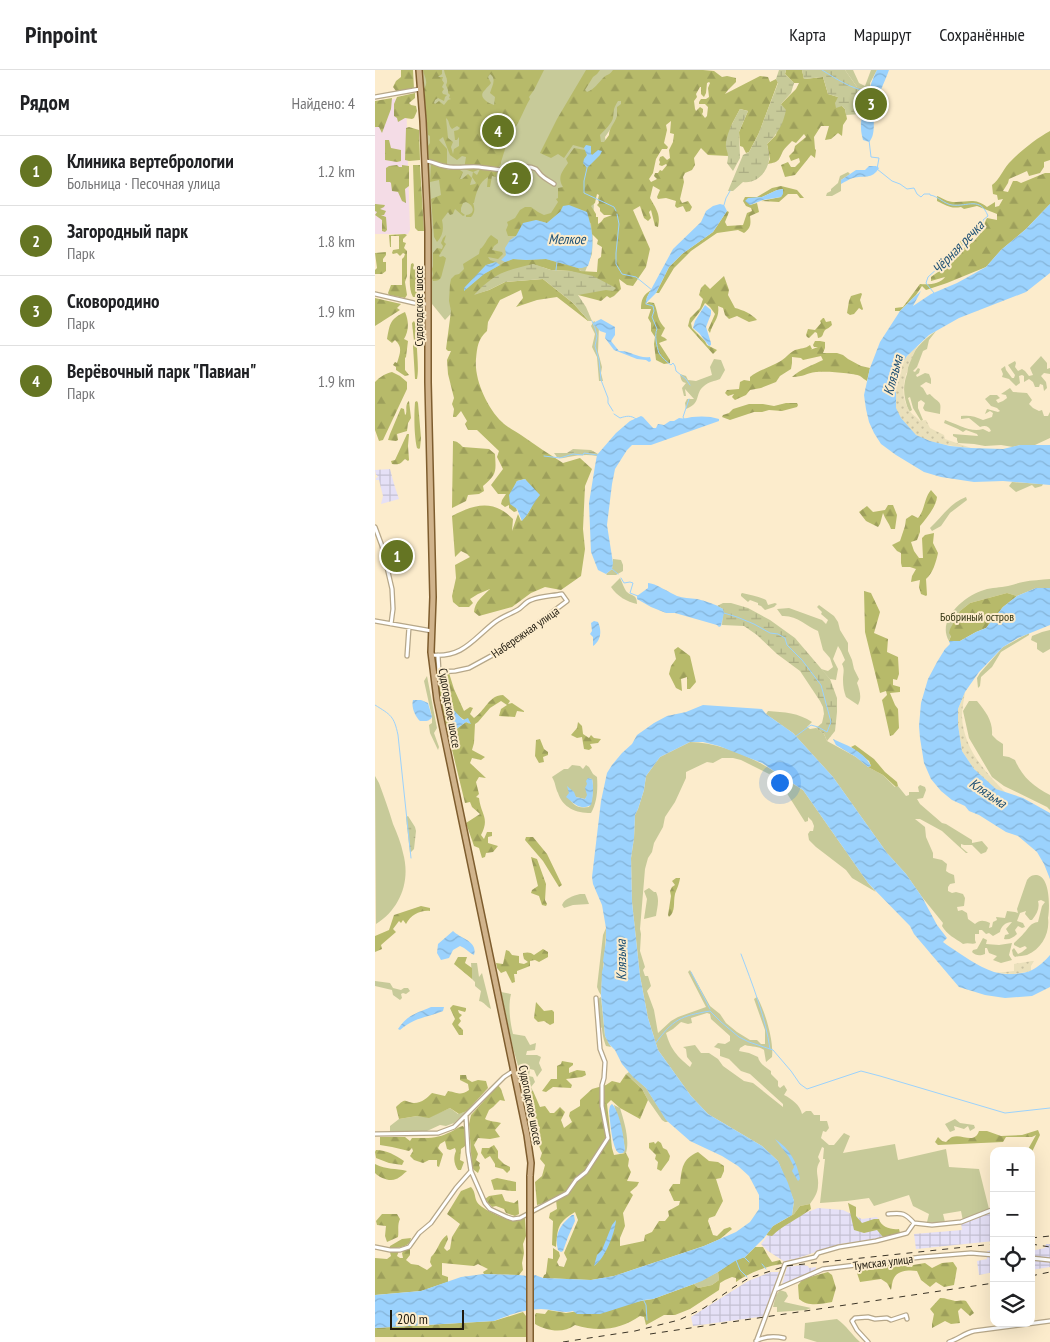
<!DOCTYPE html>
<html lang="ru">
<meta charset="utf-8">
<style>
body{margin:0;font-family:"PT Sans Narrow",sans-serif;background:#f2f2f2;color:#202124}
.controls{position:absolute;right:15px;bottom:15px;display:grid;overflow:hidden;border-radius:10px;box-shadow:0 5px 20px #0002}
.controls button{width:45px;height:45px;display:grid;place-items:center;padding:0;border:0;border-bottom:1px solid #e0e0e0;background:#fff;color:#202124;font:25px sans-serif}
.scale{position:absolute;left:15px;bottom:12px;width:74px;box-sizing:border-box;padding-left:5px;border:2px solid #201b0f;border-top:0;font-size:14px;line-height:18px;white-space:nowrap;color:#201b0f;-webkit-text-stroke:4px #fceccc;paint-order:stroke}
.you{position:absolute;left:404px;top:712px;width:18px;height:18px;margin:-12px;border:4px solid #fff;border-radius:50%;background:#1a73e8;box-shadow:0 0 0 8px #1a73e833}
.badge{display:grid;place-items:center;width:32px;height:32px;border-radius:50%;background:#657523;color:#fff;font-size:16px;font-weight:700}
.pin{position:absolute;translate:-50% -50%;border:2px solid #fff;box-shadow:0 1px 5px #0006}
.list{margin:0;padding:0;list-style:none}
h2{display:flex;justify-content:space-between;align-items:center;height:65px;margin:0;padding:0 20px;font-size:21px}
h2 small{font-size:16px;font-weight:400;color:#757577}
.list li{display:grid;grid-template-columns:32px 1fr auto;gap:15px;align-items:center;box-sizing:border-box;height:70px;padding:0 20px;border-top:1px solid #e0e0e0}
.list b{display:block;font-size:19px;white-space:nowrap}
.list p{margin:0;font-size:16px;white-space:nowrap;color:#757577}
.list em{font-size:16px;font-style:normal;color:#757577}
.icon{flex:none;width:28px;height:28px;fill:none;stroke:currentColor;stroke-width:2;stroke-linecap:round;stroke-linejoin:round}
.map{position:relative;flex:none;width:675px;height:1272px;overflow:hidden}
header{display:flex;align-items:center;gap:30px;box-sizing:border-box;height:70px;padding:0 25px;background:#fff;border-bottom:1px solid #e0e0e0}
header strong{font-size:24px}
nav{display:flex;gap:28px;margin-inline-start:auto;font-size:18px}
main{display:flex}
aside{flex:1;background:#fff}
.map>svg:first-child{display:block}
</style>
<header>
<strong>Pinpoint</strong>
<nav><a>Карта</a><a>Маршрут</a><a>Сохранённые</a></nav>
</header>
<main>
<aside>
<h2>Рядом<small>Найдено: 4</small></h2>
<ul class="list">
<li><span class="badge">1</span><div><b>Клиника вертебрологии</b><p>Больница · Песочная улица</p></div><em>1.2 km</em></li>
<li><span class="badge">2</span><div><b>Загородный парк</b><p>Парк</p></div><em>1.8 km</em></li>
<li><span class="badge">3</span><div><b>Сковородино</b><p>Парк</p></div><em>1.9 km</em></li>
<li><span class="badge">4</span><div><b>Верёвочный парк &quot;Павиан&quot;</b><p>Парк</p></div><em>1.9 km</em></li>
</ul>
</aside>
<div class="map">
<svg width="675" height="1272" viewBox="0 0 675 1272">
<defs>
<pattern id="industrial-grid" width="8" height="8" patternUnits="userSpaceOnUse" patternTransform="scale(1.25)"><rect width="8" height="8" fill="#e5e0f6"/><path d="M0 4h8M4 0v8" fill="none" stroke="#c4c0d2"/></pattern>
<pattern id="forest-firs" width="22" height="20" patternUnits="userSpaceOnUse" patternTransform="scale(1.25)"><rect width="22" height="20" fill="#b7ba6a"/><path d="M5 1l3.5 6h-7zM16 11l3.5 6h-7z" fill="#9d9f5b"/></pattern>
<pattern id="wetland-marsh" width="20" height="14" patternUnits="userSpaceOnUse" patternTransform="scale(1.25)"><rect width="20" height="14" fill="#c7ca99"/><path d="M1 5h8M5 5V1M11 12h8M15 12V8" fill="none" stroke="#abad83"/></pattern>
<pattern id="sand-dots" width="8" height="8" patternUnits="userSpaceOnUse" patternTransform="scale(1.25)"><rect width="8" height="8" fill="#eae0bb"/><path d="M2 2h.1M6 6h.1" fill="none" stroke="#c8c0a0" stroke-width="1.8" stroke-linecap="round"/></pattern>
<pattern id="water-waves" width="16" height="10" patternUnits="userSpaceOnUse" patternTransform="scale(1.25)"><rect width="16" height="10" fill="#9bd2fd"/><path d="M0 5q4-4 8 0t8 0" fill="none" stroke="#85b4d8"/></pattern>
</defs>
<rect width="100%" height="100%" fill="#fceccc"/>
<!-- industrial -->
<path fill="url(#industrial-grid)" d="M15 399 19 414 24 429 6 434 8 426 4 410H1V408L3 407 2 405H1L0 400Z
M443 1138 468 1140 487 1149 502 1147 513 1167 465 1174 420 1189 419 1191 416 1189 410 1192 393 1181 386 1174 399 1158 420 1147Z
M619 1140V1171L541 1179 539 1164 587 1160 586 1153Z
M671 1174H675V1197L656 1200V1181L670 1178Z
M619 1180V1202L604 1205 602 1191 612 1189V1181Z
M427 1195 433 1196 434 1198 441 1197V1200L409 1214H407L412 1197Z
M396 1202H404L390 1246 318 1256 316 1247 373 1211Z"/>
<!-- medical -->
<path fill="#f4dce6" d="M31 27 35 160 33 164H0V32Z"/>
<!-- green -->
<path fill="#c7ca99" fill-rule="evenodd" d="M48 0H259L248 41 230 67 233 85 219 131 217 184 210 202 180 194 102 216 70 250 57 234V163Z
M470 0H478L484 13 490 16 496 0H502L495 13V18L482 17Z
M473 102 475 104 466 110V121L457 126H451L452 123 456 121V119L463 113 465 106Z
M219 251 224 255 223 282 227 297 226 303 228 311H224L222 287 217 277 220 264 216 256Z
M561 261 554 270 552 279 548 281 542 297 538 301 540 302 543 298 545 299 544 303 541 305 542 307 550 303 554 304 556 309V314L551 312 545 316 548 318 552 325 555 324C558 328 564 331 565 334 566 336 565 341 565 344L550 341 548 338 550 333 546 330 543 332V338L548 350 546 351 538 338 535 327 533 328 537 340 534 342C529 328 527 318 532 304 533 300 532 301 533 297 536 281 548 270 561 261Z
M666 286 672 293V299L675 298V304L669 303 666 306 671 312 672 318 669 321 668 315 665 314 664 317H660L658 312 654 309 649 312V306L647 305 644 306 645 313 641 316 634 309 627 307 628 304 626 299 630 296 631 300 637 308H639L640 305 633 295 640 291 641 293 640 297 643 301 647 299 650 301 654 306 658 305 655 298Z
M339 289 346 290 350 300 345 309C340 311 333 312 329 316 319 324 327 333 311 339L310 333 312 329H319L310 319 311 326H309L307 318 311 313C306 312 306 309 305 304L311 306 313 310 321 311 337 305 335 297Z
M635 318 638 322 652 323 657 330 654 334 658 338 664 341 667 340 669 346H673L675 342V368L660 375H645L638 377 626 375 610 376 599 374 583 373 582 370V368L578 366V364L603 366 602 364 591 360 588 362 583 359 569 353 570 350C582 354 596 363 608 359L614 362 616 361C614 356 610 355 605 357L594 348 586 349V346C594 345 600 346 608 350L617 347 618 343 615 341 610 344 612 339 623 342 625 341 622 338 616 336 610 329 615 325H622L625 328 621 330 623 333 628 331 632 328 631 325 626 324Z
M637 412 666 414 669 412 667 416 660 418 657 415 641 422 634 416Z
M591 427 592 430 575 443 566 456 557 461 555 458C567 447 575 433 591 427Z
M238 489 246 490 248 495V501L241 505H232L231 504 237 499Z
M245 508C247 512 249 518 251 521 256 527 262 523 262 534 252 532 242 526 236 517Z
M675 509V518H661L642 526 632 523 595 533 585 541 574 571C561 550 590 525 609 520 617 517 625 518 633 516 638 515 643 513 648 512 657 510 666 510 675 509Z
M367 523C375 525 383 526 391 530L393 535 400 533 402 534 399 537 390 540 386 536 383 535V533L375 530 373 532 366 526V524Z
M444 535 459 546 463 552 465 560 473 573V581L477 590 479 599 484 609 482 613C485 621 487 628 483 635L471 627C469 622 468 616 468 610 468 603 470 600 467 594L470 590 466 581 463 576 458 589 463 599 461 610 455 609 446 599 453 601 458 597 455 588 448 580 443 561C431 556 422 545 407 546L402 539 414 538 447 550 451 554 453 550 446 544 447 542 442 537Z
M675 560V579L668 583 662 579V573L656 570 657 566 667 562Z
M654 563V565L626 582 617 597 606 607 605 616 603 618 602 608 605 603 628 577Z
M52 606 62 658 59 663 64 677 63 680 55 663 54 655 57 653V647L49 611Z
M594 631H602C611 642 618 651 617 665L622 670 628 674V686L634 687 640 690C647 707 659 717 675 725V740L672 737 629 716 617 707 594 668 588 641Z
M393 641C409 642 424 643 437 652L432 657 435 659 441 658 449 664 452 671 481 687 493 697 508 705 520 717 523 716 531 726 534 725V722H544L543 717 545 715 550 717 551 720 548 728 542 729 545 734 567 753 571 754 597 770V773L607 771 613 778 611 782 606 784 597 775H589L586 774V777L593 783H591L567 761 545 749H540L550 757 551 767 558 783V788L567 790 572 794 571 801 574 803 579 805 580 813 575 814 573 817V821L577 823 581 822 588 824 590 828 589 836 582 837 583 841 587 840 592 843 593 849 600 854C605 850 608 850 615 853L614 858 617 857 618 852 622 850 621 847 630 848 632 841 640 842 643 843 642 839 652 810C655 806 657 805 662 805 675 807 675 837 673 848 675 863 667 879 652 885 648 886 643 886 640 887L638 885 637 880 639 878 643 884 647 882 652 878 650 876 645 878 639 875V873C642 870 646 867 649 863 654 858 655 853 663 852L667 836 670 832 666 830 663 831C665 838 662 844 657 850H655L650 844 651 841 645 843 642 851 648 853 650 857 647 858 643 856 640 860 642 864C638 868 634 870 629 869L630 865 634 864 631 859 637 852C631 852 626 856 625 862L618 866 614 863 611 864 607 860H604V864H600V870L601 873C597 875 594 872 588 874 580 868 572 865 567 856L568 853 547 827 531 804 512 783 458 707 418 663 391 644Z
M315 672C342 672 378 687 400 702L394 704 366 690 358 688H347L338 693 332 692 311 702V708L300 732 290 747 288 757 279 773 277 782 273 788 270 799 265 859 266 864 265 881 270 897 268 900 270 906H273L276 916 272 921 279 940 283 963 296 951 303 947 331 937 313 902 315 900 335 936 345 944 351 953 362 962 375 970H382L386 974H390V960L379 929 382 927C390 941 399 971 397 987L391 992 389 980C384 976 377 977 370 975L365 978 364 981 374 983 383 987C384 993 391 998 396 1001V1004L403 1011V1016L405 1018 409 1015 412 1020 409 1025C417 1029 425 1035 427 1044L431 1041H436L439 1045H445V1051H452L454 1058 451 1062 448 1061 446 1068 454 1075H459L469 1063 475 1066 468 1083 520 1074 523 1090 571 1079 574 1097 604 1099 614 1139 588 1151 586 1141 568 1144 570 1152 559 1153 552 1152 554 1144 538 1136 534 1125 499 1136 494 1128 472 1131 445 1133 450 1089H448L449 1078 447 1077 443 1087 445 1091C439 1101 444 1106 443 1115 443 1123 439 1128 435 1134L425 1136 419 1144 417 1145 419 1131 403 1091 387 1076 333 1044 316 1026 283 980 273 948 265 906 257 832 256 788 259 768 260 745 263 739 269 720 271 706 285 687ZM332 943 335 944 336 949 355 966V971L350 974 343 973 339 977 345 979V986L354 989 366 1001 375 1004 408 1034V1037L378 1013 369 1011 348 996 343 989 334 983H326L320 975 308 977 311 979 312 987 317 993 315 997C302 986 296 980 291 963L298 959 306 952 313 954 317 953 316 948Z
M197 695 205 696 208 699 211 695 214 697 218 704 222 707C223 719 222 733 216 743 201 743 188 738 183 723 180 717 181 714 177 707L189 699H193ZM213 708 217 709C219 715 218 731 214 737 203 739 195 735 194 723L201 727 210 729 213 725Z
M402 704 428 720 493 813 501 822 477 808 471 800 441 777 434 770 433 764 435 761H438L439 756 437 751 433 747V751L430 752 413 725Z
M0 706 4 713C9 727 14 740 18 754 22 763 26 773 28 783 36 811 25 839 1 854Z
M274 818 279 822H281C285 830 282 838 281 846L269 849 272 829 269 821Z
M205 824H210L214 834 198 835 189 838 187 835C190 828 198 826 205 824Z
M231 858C231 880 227 902 226 925L224 922 222 917 228 865Z
M608 868 612 870 611 874 624 875 637 873 634 885 637 890 626 893 618 890 622 886 614 883 612 878H610V884C605 886 601 886 597 882L598 880 602 879Z
M96 893H102L104 907 107 903 116 939C111 937 110 932 104 931L106 921 100 916V912L97 909Z
M0 911 15 913 18 918 26 920 29 918H33L35 921 31 924 28 923 26 924 27 928 25 930 18 925 17 920 0 916Z
M126 922 136 924C133 936 135 952 138 964L150 966 155 975 161 973 160 980 152 981 151 985H162L166 987 164 993 167 1000 162 1007 159 1000 155 999 154 1006 158 1007 160 1012 156 1017 158 1021 152 1020 149 1017 138 978Z
M226 927 230 966 236 977 231 976C229 971 227 963 227 958L224 956 223 939 224 928Z
M254 1002 271 1018 293 1052H290L287 1050 273 1030 267 1019 251 1004Z
M239 1035 245 1038C249 1051 255 1070 251 1083H248L250 1080 248 1067Z
M75 1038 83 1044 92 1041 79 1053 71 1056 65 1055 52 1061H15V1056L24 1049 42 1046 54 1047Z
M580 1049 585 1053 599 1055 600 1058 595 1061 593 1056 589 1059 579 1056 580 1060 575 1062 570 1054Z
M225 1149 227 1163 215 1178H203L204 1150Z
M343 1202 344 1210 337 1215 323 1218 319 1214Z
M405 1220 411 1222 413 1226 409 1232 436 1238 431 1240 402 1242V1237H398L401 1225Z
M462 1249C472 1256 476 1264 485 1272H442L429 1268 430 1253Z"/>
<!-- forest -->
<path fill="url(#forest-firs)" fill-rule="evenodd" d="M26 0H38L39 19 21 21 18 17 21 11 26 7Z
M48 0H67V4L63 7H68L67 10 69 13 67 17 69 19 67 22 68 24 72 25 70 27 69 31 63 28 60 30 59 33 60 34 64 31 69 35 73 30 76 29 74 28 75 25 73 23V20L71 15C74 10 70 6 69 0H169L159 20 154 27 155 29C147 42 144 57 132 67L131 76 126 92V94L121 100 122 102 121 107 117 106 115 117H112L113 107C104 112 101 123 99 133H98C100 139 100 143 96 147H91V145C101 144 99 135 91 132L88 133 86 138V142L90 145 88 146 80 139 78 144 75 145 73 142 67 150C69 159 68 165 62 172L59 167 56 129 66 125 64 110 55 112 56 94 58 91 57 90H54L53 76 55 73V66L53 65 49 19C54 11 49 7 48 0ZM115 4C122 9 117 16 115 23L120 27 119 35C113 33 102 27 110 20 112 17 114 16 116 13L113 7ZM71 48C75 51 73 55 77 59L82 56 85 58 83 60 79 61 80 70H82L84 67V76L79 79 78 84 76 77 78 72 73 68ZM68 67 75 85 82 90 87 86 91 87 89 99 98 102 105 99 102 105 98 102 97 107 101 113 100 114 95 115 97 108 93 104 87 109H85L88 102 85 100 86 94 82 99 78 97 74 100 71 99 72 95V79L64 70Z
M211 0H225L222 4 218 7 210 20 212 22C220 19 223 13 228 8 232 4 235 5 238 0H328L339 1 347 7 352 6 361 8V12L353 20 350 24 385 6 393 7 395 12 401 9 403 12 384 63 374 82 371 83 368 77 365 76 364 62 373 41 365 39 357 54 351 74 354 86 333 85 326 78 319 88 320 95 317 100 310 103 308 107 309 112 305 129 307 133 313 131 317 137 315 141 311 142 308 136 302 138 300 136 301 131 291 128 283 129 282 127 285 120 278 116 275 128C281 139 286 144 283 157L280 156 276 140 274 142 276 148 273 151 269 148 265 136 258 140 275 179 271 197 258 216 252 215 244 209 246 219 239 226 235 228 232 226 226 231 203 225 196 201 176 200 158 194 100 224 114 220 130 212 168 209 198 233 214 251H213L182 227 162 230 141 237 148 228 146 220 125 230 113 252 112 261C103 269 102 277 101 289 99 309 112 338 127 352 132 357 140 361 146 365 160 375 174 384 188 393L205 388 217 399 210 416 208 459 210 479 206 506 186 520 170 517 156 523 137 537 104 546 99 542C100 531 107 527 115 519L103 524 95 529 98 533 94 537H84L78 532 77 526 81 508 80 495 95 487 92 484 86 481 80 487 77 446C100 434 118 429 138 449L137 461 143 444 146 451C160 439 161 423 150 409L142 411 137 422 142 441 139 442 134 438V435L130 437 126 434 127 430 131 424H123L116 415 128 399 122 387 124 381 102 360H93L90 354 92 351 86 341 81 347H78L79 339 77 334 79 328 73 304 72 290 76 281H73L71 279 76 241 74 231 75 214 76 209 80 205 84 204 89 199 88 194 104 184 105 179C110 176 111 169 116 165L123 170V173L119 176 117 180 127 182 128 184 123 189 113 187 115 190 121 192 111 195 89 221 109 204 130 192 138 189 151 190 171 189 203 198 205 201 222 202 223 189 226 187 227 177 222 174 223 170 217 164 216 153 185 142 172 153 161 150 141 166H133L131 160 133 155 132 152 140 148 145 140 150 137H156L163 142 169 145 176 143 183 132 181 129 183 128V118L188 117C182 107 187 102 193 93L191 89 199 78 210 80 212 85 211 87 218 85 216 84 212 75 209 78 198 75 189 88 183 84 176 88 165 83 182 49ZM334 12 335 13 333 18 334 27 331 29H326L324 32V34H330L333 37 332 46 330 48 327 44 328 42V39L325 37 321 41 320 39 319 31 322 27 321 24 325 17H326V24L329 27 331 23 332 13ZM243 31H246V34L242 37C242 40 242 43 242 46 240 53 234 58 234 65L229 72H226L225 65C229 61 237 53 238 48 239 40 238 39 243 31ZM296 51 295 63 299 64 298 72 294 80 295 88 292 90 288 86 285 87 284 90 285 92 284 95 287 96 291 94 292 95 287 101 285 100 283 103H280L279 106 282 109 276 112 274 109 278 103 281 89 287 79H292L293 77 289 73 292 60 291 55ZM222 124 224 125 223 129 224 133 222 135 225 138V141L229 145H237L229 148 226 152 223 154V147H221V144L216 136 220 133Z
M411 0H427L429 9 448 7 453 24 463 27 467 36 470 39 472 49 468 55 467 66 463 63 456 69 450 70 454 56H446L439 67 440 79 441 80 440 88 436 85 420 105 410 107 406 95 413 92 416 97H420L425 92 424 88 416 91 414 86 419 81 420 76 431 67 429 64 421 73 417 71C414 74 410 78 408 81 404 90 404 92 393 94L395 89 392 74 401 65 406 34 421 19 424 13H419L410 4Z
M40 23V28L34 33 36 35 41 36 42 41 39 48 37 49 30 48 23 52 22 48 19 46V34L22 27Z
M17 28 16 39 7 63 4 57H0V31Z
M34 57 44 60 45 90 34 91 30 90 31 58Z
M675 61V90L669 92V97L665 103 654 106 652 101 634 109 633 113 628 121 633 122 638 111H642L646 113 670 103H675V134L651 159 626 180 611 197 572 213 551 220 547 216 541 225 525 241H520V238L528 237 545 214C554 215 565 214 570 207L556 211V207L567 199 569 194 567 190 584 173 588 167V178C592 176 596 174 599 171 603 168 609 154 612 148L622 150V144L602 136 589 139 586 137C575 139 571 135 562 131V126C567 128 573 132 578 132 592 133 599 127 612 137L620 132V137L624 136 628 129 623 130 622 125 618 124 617 115C625 109 627 101 634 93 644 82 662 68 675 61Z
M10 70H14L16 78 26 80V91L22 92 10 90Z
M22 95 24 97H27V95L34 96V116L30 119 31 133 27 131 23 122 17 121 16 113 15 112H11V98L14 96Z
M38 95H45L49 161H43L40 158Z
M406 116 422 120 429 128H425L422 124H413L404 132 386 131 406 127 408 119 402 120 387 127 373 129 375 135 382 133 384 142 375 146C376 154 376 158 369 163L363 160 342 163 316 181 299 198 284 223H281L294 197 307 184 338 162 352 141 354 142 350 152 352 156 368 155 372 143 377 141 376 138 371 136 368 131 370 127H382L397 118Z
M0 134 10 135 9 137 5 139 11 141 9 145H6L11 147 12 160 10 162 7 161V150L0 145 2 142 0 141Z
M30 164 32 165 28 169V172L31 173 29 178 32 181V206L30 212 32 225 30 228 14 225 13 223 16 215H27V189L29 187 30 184 28 183 25 186 22 183 18 184 17 183 18 180 24 179V166H16V177H15L14 165Z
M71 165 69 172 71 174 64 186 65 187 68 186 71 188C70 193 69 196 68 200 66 207 67 211 58 211L57 208 58 204 57 199 58 196V183L62 178 67 179 68 176 66 173 68 168Z
M11 182V185L8 189V192H11V201L7 204H0V200L2 198 0 183Z
M38 193 39 195 38 198 39 200 42 197 46 199 45 203 42 206C42 217 46 215 40 227H38C33 218 35 204 36 194Z
M349 206 354 220 353 225 360 238C368 240 377 244 382 250L374 252 362 246 354 249 350 245 348 238 343 236C345 248 338 252 335 263L333 260 340 244 335 237 330 233 326 240 316 253 317 258 330 271 332 275 342 280 338 284 313 256 315 248 325 238 328 229 324 225 326 218 330 214 335 219Z
M276 220 272 227 271 234 274 232 279 233C284 244 281 248 290 258L286 266 290 268 292 270 284 273 295 290V293L289 294 281 290 279 274 280 267 276 261V253L273 248 276 239H266C266 230 268 225 276 220Z
M486 223 487 224 485 230 488 239 487 240 484 238 479 244 475 245 472 243 474 231 476 226Z
M0 228 26 234 22 238 25 240 0 256Z
M30 242C34 251 34 261 29 269L33 271 31 287 30 288V300L34 305 30 306 21 300V297L18 295 20 292 22 293C25 283 28 277 20 270L17 273 12 269C15 253 15 249 30 242Z
M448 248H449L451 252 456 251 457 255C455 257 452 259 450 260 447 264 449 267 443 268L442 263 440 262 434 268 432 267 431 265 433 259 440 260 446 253 445 251Z
M39 251 44 261C39 271 45 295 42 309H40L38 276 39 271 37 253Z
M440 271H445L450 272V278L448 283H462L468 285 473 289 486 296 495 298 492 311C490 310 488 308 485 306 479 303 449 301 441 302 431 303 429 307 417 307 425 299 438 295 448 290L446 286 428 290 426 288 417 287V293L416 299 405 306 401 312 386 318 375 320 371 325 360 330 357 327 359 324 353 326 350 323 352 320 364 319 365 312 369 310 375 311V307C382 301 395 297 404 292 410 289 414 283 420 280 426 278 430 279 435 275L437 279 435 280 443 277H439L438 275Z
M17 302 25 306 32 312V319L8 370 4 371 0 360V312C5 307 9 304 17 302Z
M34 331 36 348 33 353 32 361 22 364 23 370 21 371 13 370 15 364 26 338 29 339 30 345 31 344C32 340 30 334 34 331Z
M42 331 43 333 46 368 45 378 44 379 42 378C39 365 39 345 40 332Z
M411 333H422L423 335 422 337 407 341 394 340 387 342H379L355 350 347 347 348 345 354 343 358 339 374 334H388L399 336Z
M32 364H34L33 376 34 390 33 391 30 389C25 394 24 395 17 394L16 391 20 390Z
M78 371C82 371 85 374 88 377L114 379 120 384C121 402 122 404 108 416L109 421 104 424 93 425 91 431 77 438Z
M556 420 562 427C561 437 551 449 545 456V462L542 470 536 472 539 481 544 488H548L547 468 550 465 559 463 558 473 563 483C561 492 558 503 551 509L552 525 551 526 546 524 544 517 545 510 536 512 537 506 541 499 535 497H527L526 493V483L522 481 517 475 525 471 530 456 531 449 537 445 543 448C550 440 549 428 556 420Z
M513 435H518L522 445 520 459H516C514 453 510 449 508 443L505 454 503 457 491 451 484 442 492 436 498 442 510 440Z
M489 521 496 523 505 542 499 563 513 569 512 582 523 587 524 604 522 610 518 609V615L525 617V622L515 623 520 635 523 639 524 658 518 665 515 666 507 630 512 625 511 621 505 623 490 562Z
M632 523 642 526 628 537 611 558 601 562 585 571H574L576 566 574 563 575 559 585 541 595 533Z
M303 577 315 586 321 612 315 619H312V607L306 609 307 621 301 618 294 604 296 596 301 589 299 580Z
M74 603 79 619 89 641 95 637 98 638 95 644 99 648C110 641 114 625 128 625L135 631 133 634 137 633 149 641V642L142 641 140 647 124 646 126 639 132 635 126 631 115 638 103 652 100 654 99 673 97 680 110 687 106 690 97 688 95 693 111 708 104 707 101 712 104 724 101 727 104 728C106 745 115 748 106 765L109 769 112 762H117V766L113 767V773L123 776 118 782 111 783 110 787 107 788 104 778 99 776 91 753 105 744 97 737 95 732 90 733 64 626 61 605ZM71 634 77 637 81 644 95 654 91 652 80 660Z
M203 652 207 656 208 664 214 668 216 665 219 668 226 669 223 673 215 674 217 678 214 680 209 679 207 667 202 668 196 665 202 658Z
M165 669 169 679 173 682V685L168 687 169 692 164 693 160 686 161 670Z
M480 675 499 689 510 702 522 712 523 716 521 717 508 705 493 697 496 696 494 691 476 677Z
M151 767H158L172 784 187 815 184 817 168 791 150 770Z
M156 787 162 789 171 814 170 830 172 834 171 836 167 835 164 826 156 823 157 820 163 816Z
M301 808H305C304 815 302 818 300 824 298 833 301 841 294 847L293 845 296 826 295 821 297 817 300 815 297 811Z
M46 836 55 838V841C45 840 36 845 31 854L28 850 26 853 24 851 18 859 21 862 6 875 7 879 0 882V866L14 860 19 845Z
M168 879 173 882V887L164 892 160 890 155 891V896L142 901V904H139L140 912 137 913 131 901 126 903 122 898 121 893 128 894 131 880 134 881 137 885 144 886V893L149 894 153 892 149 889 148 885V883C152 882 156 882 159 885Z
M83 887H92L90 893 97 898V909L79 894Z
M161 932 169 941 177 940 179 942V953L175 955 169 951 163 952 159 948Z
M78 935 91 938V940L90 942 83 940 84 943 87 945 84 948 86 951 83 955 88 960V965H84L77 954 80 949 75 938Z
M187 991 198 993V995L194 998V1003L202 1000 210 1001 211 1005 207 1007 191 1009 197 1015 196 1018 178 1017 171 1022 167 1021 176 1009H182V996L186 994Z
M251 1004 267 1019 273 1030 265 1049 245 1038 236 1030 232 1034 237 1078 239 1085 251 1083 254 1089 253 1096 256 1102 252 1111 264 1112 262 1116 255 1122 258 1125 248 1143 250 1156 245 1168V1176L269 1171 270 1165 277 1162 284 1151H290L294 1146 293 1141 304 1135 305 1131H299L294 1120 298 1114H305C307 1098 307 1089 323 1082L334 1091 343 1092 349 1096V1101L346 1108 341 1109 348 1131 340 1146 334 1148 333 1151 338 1165 342 1166 349 1159 355 1157 357 1159 345 1169 329 1176 239 1206 216 1210 168 1208 169 1205 171 1204 173 1188 178 1189V1178L184 1182 185 1186 182 1192 184 1196 189 1197 192 1189 189 1183 203 1150 200 1142C182 1153 183 1157 181 1177L177 1175 178 1151 174 1148 175 1143 182 1139 181 1130 162 1135 160 1112 167 1106 170 1095 165 1089 167 1083C162 1074 163 1067 165 1057L157 1052 152 1020 158 1021 165 1037 170 1036 175 1043H179L185 1037 190 1042 186 1050 189 1058 197 1052 194 1046 195 1042 205 1036V1030L217 1019 231 1015 237 1011 245 1013Z
M85 1005H91L92 1009 97 1012 103 1010 111 1011 113 1018 92 1041 84 1044 75 1038 54 1048 42 1046 24 1049 21 1037C32 1027 28 1032 39 1033 47 1033 53 1027 57 1023L70 1026 73 1021C84 1023 85 1026 94 1020L93 1014 85 1010Z
M123 1015 126 1019 130 1031 125 1030 118 1037 114 1040 110 1049C115 1052 121 1051 126 1053L120 1060 125 1067 115 1069 103 1068 99 1075 103 1084 101 1090 105 1093 104 1095 105 1098 103 1103 99 1100 97 1097 94 1054 96 1045Z
M88 1056 90 1059V1076L86 1079 85 1090 89 1092 86 1100H83C79 1094 78 1088 81 1081L80 1078 75 1080 72 1079 70 1071 65 1074 63 1078 68 1084 64 1097 62 1096V1090H54L48 1093 39 1090 35 1086 38 1081 37 1078 34 1081 17 1077 5 1075V1067H30L35 1071 37 1068C49 1068 62 1069 73 1063 79 1061 82 1057 88 1056Z
M663 1060 665 1065 656 1084V1081H652L661 1065 657 1067H631L628 1072 563 1075 560 1072 563 1067 567 1071 571 1072C572 1071 575 1068 577 1067 587 1063 599 1075 604 1061H612L626 1066 647 1065Z
M283 1071 286 1073 288 1078 292 1080 295 1086 294 1090 286 1101 282 1099 283 1092 280 1089 281 1085 274 1078V1073L279 1072 280 1074Z
M119 1075 123 1081V1088L129 1094 135 1097V1100L132 1103 128 1099 120 1097V1094L115 1086 110 1089 106 1083 107 1078H114Z
M1 1080C12 1080 20 1085 29 1091L27 1095 14 1093 1 1088 0 1082Z
M0 1094C12 1100 20 1098 32 1101 29 1103 25 1108 21 1109 15 1112 5 1108 0 1103Z
M122 1108 141 1112V1121C133 1121 127 1119 119 1120L116 1110Z
M96 1117C101 1123 99 1126 102 1132 105 1138 130 1150 138 1150 142 1150 147 1148 150 1147L151 1166 148 1174 149 1183 147 1193 148 1200 144 1205 109 1204 108 1202 113 1199 103 1194 99 1196 67 1193V1205L73 1207V1212L46 1221 0 1225V1188L12 1189 16 1186 14 1179 15 1176 27 1169 36 1168C35 1177 25 1177 17 1179L24 1181 22 1186 25 1188H28L27 1183 30 1179H35V1185L31 1190 36 1194 43 1195 52 1200 57 1196 55 1192 56 1187C63 1181 64 1170 72 1165L73 1169 69 1178 72 1181 75 1179 77 1167 85 1154 72 1144 86 1121Z
M127 1124 130 1131 139 1133 143 1130 144 1144 140 1146 131 1143 129 1139 121 1136 117 1137 110 1129 114 1126Z
M473 1133 481 1137V1146L487 1153 499 1149H504C506 1157 516 1160 524 1159L525 1163 508 1167 502 1160 489 1163 479 1160Z
M435 1134 436 1139C423 1149 408 1155 397 1166L391 1165 398 1156 419 1144 425 1136Z
M7 1144H22L25 1149C22 1155 24 1161 23 1167L12 1172 10 1166 11 1156 2 1155 1 1151Z
M380 1177H388L393 1186 397 1192 405 1190 407 1194C391 1196 374 1203 361 1212V1208L357 1207 350 1210 345 1213 344 1220 315 1239 300 1245H289L271 1255 269 1247 265 1246C245 1260 223 1262 200 1255 188 1264 172 1261 160 1254V1245L161 1243 170 1244 173 1240 191 1243 278 1229 319 1214 323 1218 337 1215 344 1210 343 1202 360 1190 370 1187Z
M578 1192 582 1198 579 1215 569 1217 561 1212 555 1217 546 1210 542 1201C535 1200 523 1200 519 1208 517 1211 517 1216 516 1220L512 1213 506 1209 485 1212 482 1203 487 1200 499 1198 507 1199 515 1194 537 1197 538 1195 550 1193 557 1198 567 1193Z
M453 1202 457 1205 461 1218 457 1232C446 1234 433 1237 424 1229L423 1215 428 1209Z
M565 1228C571 1228 575 1230 580 1231 584 1231 587 1230 591 1231L599 1243 595 1246 586 1238 583 1241 585 1253 576 1254 570 1251 557 1258V1254L559 1244 555 1239Z
M148 1242 151 1246V1267H0V1258L119 1251Z"/>
<!-- wetland -->
<path fill="url(#wetland-marsh)" d="M404 0H411L410 4 419 13 416 23 406 34 411 40C408 55 403 63 392 74 393 79 395 86 394 90 392 103 381 114 368 112L358 121H353L368 85 374 82 383 65 403 13 401 9Z
M427 0H470L482 17 495 18 487 44 471 45 470 39 467 36 461 38 460 33 463 27 453 24 448 7 429 9Z
M365 39 373 41 364 62 365 88 358 101 352 93C355 82 350 81 351 73 352 62 360 48 365 39Z
M158 194 176 200 196 201 218 206 241 218 238 221 231 220 203 225 211 237 217 251H214L198 233 168 209 130 212 114 220 99 225C120 203 129 201 158 194Z
M198 379 216 380 223 384 222 386C213 384 203 385 193 387 188 388 187 389 182 387L179 383H192Z
M348 533H356L373 538 395 550 420 568 455 609 462 628V642L460 661 452 671 449 664 441 658 447 653 449 644 448 637 445 631 425 601 402 584 382 565 369 556 347 555 348 539 342 536Z
M33 746 40 757 41 761 39 779 35 783 31 747Z"/>
<!-- sand -->
<path fill="url(#sand-dots)" d="M543 275C534 294 521 320 534 340 536 344 542 347 545 351L551 350 555 358 569 365 570 369 596 378C578 376 558 374 543 366 535 362 523 347 521 339 519 328 520 306 525 296 529 288 537 282 543 275Z
M590 622C589 630 587 638 587 646 588 678 610 702 631 723L621 719 607 708 599 699 587 681 583 655V639Z
M657 891H659L656 896V901L639 904 621 903 639 901V894Z"/>
<!-- water -->
<path fill="url(#water-waves)" d="M502 0H514C509 14 502 26 499 42 498 51 501 65 494 72L488 70C487 66 486 62 486 58 485 46 496 11 502 0Z
M211 75 216 76V84L217 85 223 80 227 81 225 85 212 98 208 93 209 89 212 85 209 78Z
M494 96H501L504 98C497 110 489 105 478 108 474 109 470 112 466 114V110L481 100H490Z
M408 119V124L406 127 388 130 375 135 370 131 373 128 387 127 402 120Z
M345 134 349 135 352 141 338 162 307 184 294 197 281 223 270 234 272 227 298 179 326 152 331 141 338 136Z
M675 134V203L651 222 584 248 554 265 532 286 525 297 521 311V338L526 348 541 365 555 371 575 376 596 378 628 379 645 375H675V415L628 411 599 412 566 407 549 402 521 385 506 374 499 363 494 352 491 339 489 325 495 298 505 272 525 241 537 229 546 221 538 236 556 224 582 213 611 197 626 180 651 159Z
M194 135 212 142C218 162 220 176 213 196L207 198H203L171 189 151 190 138 189 130 192 126 190 131 185 130 178 135 170 141 166 148 153 161 150 172 153 185 142 188 136Z
M121 192 125 195 109 204 89 221V218L111 195Z
M330 235 336 240V244L331 257 336 273V275L334 276 324 263 318 258 320 251Z
M226 249 240 257V265L236 271 244 281C255 280 263 289 275 287L276 291 274 292 271 290 262 289 239 280 230 268 231 263 225 261 218 253Z
M266 346 268 347 278 358H281L283 354 289 355 295 351H299L304 348C309 349 312 348 317 347 325 346 336 346 344 349V351L276 375H257L252 380 240 399 237 414 232 455 238 493 237 499 231 504 223 500 216 482 214 433 220 396 222 385 241 363 255 351Z
M150 409 165 425C158 433 154 444 147 451L142 439 135 434 134 425 142 411Z
M273 513C280 513 295 523 302 526 308 528 315 528 322 529 331 531 340 534 348 539L349 543 346 556 344 557 342 555 300 543H291L276 537 262 529V526L273 518Z
M661 518H675V555L643 568 628 577 604 602 590 622 583 639V655L587 681 599 699 621 719 648 728 675 743V809L669 794 662 782 643 766 631 762 604 745 594 741 590 736 577 730 566 721 556 709 549 693 545 668 544 656 546 633 553 609 562 592 570 579 575 574 574 571H585L601 562 611 558 628 537 642 526Z
M219 551 223 552C227 561 226 570 218 576V567L215 564 217 561 216 553Z
M38 630H46L53 633 57 647C54 652 50 651 45 651 40 646 36 637 38 630Z
M71 634C78 638 82 644 88 650L93 648 96 654 91 652 80 660 75 657Z
M328 635 387 639 391 644 418 663 458 707 512 783 531 804 547 827 562 855 572 868 568 872 572 875C587 885 602 896 619 902 628 905 648 905 657 900 663 897 670 891 675 885V917L657 926 630 928 610 925 584 917 539 864 535 856 493 813 428 720 387 693 344 676 328 672H315L285 687 271 706 269 720 263 739 260 745 259 768 256 788 257 832 265 906 273 948 283 980 316 1026 333 1044 387 1076 403 1091 413 1113 419 1131 417 1145 398 1156 389 1168 370 1187 360 1191 343 1202 327 1211 278 1229 269 1230 225 1244H202L198 1241C188 1244 177 1239 166 1239 151 1239 133 1245 119 1251L0 1258V1225L46 1221 86 1207 109 1204 144 1205 152 1206 160 1205 168 1208 216 1210 239 1206 329 1176 361 1162 375 1152 384 1139V1125L374 1106 363 1096 347 1086 315 1071 291 1050 271 1018 258 1007 247 994 240 980 234 974 230 966 226 925 227 902 229 894 228 891 231 871V858L227 835 218 814 217 807 226 731 232 703 237 695 247 683 257 674 262 665 279 653 292 646 311 642Z
M458 669C471 675 489 681 496 696L493 697 481 687 461 675Z
M213 708 217 709C219 714 218 730 216 735 204 741 199 733 191 727L194 723 192 716 199 722 201 727 210 729 212 725 210 718 212 714 211 711Z
M78 861C86 869 103 871 99 885 94 883 91 878 85 876L78 880 74 888 66 890 62 883 63 874Z
M56 937H69L68 941C51 948 40 947 25 960L23 959C32 945 42 943 56 937Z
M237 1034C245 1042 249 1068 250 1080L248 1083C247 1083 245 1084 244 1083 237 1080 235 1049 234 1041L235 1036Z
M400 1069C415 1079 422 1092 425 1109L423 1111 417 1101 419 1097 414 1087Z
M197 1145H199L200 1151 193 1167 188 1181 186 1182 183 1180C179 1164 185 1155 197 1145Z
M241 1150C240 1163 230 1189 219 1196L222 1185 227 1180 237 1155Z"/>
<g fill="none" stroke-linecap="round" stroke-linejoin="round">
<!-- stream -->
<path stroke="#9bd2fd" stroke-width="1" d="M447 0C463 10 475 18 494 22
M494 70 496 87 504 88 502 99 517 111 525 114 532 119 539 118 542 124 546 127 549 124H555V125C563 126 569 134 577 135 593 137 605 126 613 146L608 150V154L597 160 595 169 553 207 551 213 559 223
M212 98 209 111V123L239 137 241 141
M349 135 351 128 355 121
M242 144 244 154 241 183V194L247 204 261 207 277 220
M181 200 182 192
M271 234 278 236 279 241 277 247 282 259C279 265 282 277 284 283 287 288 292 292 296 295L298 293 300 296 301 301 311 309 315 315
M217 251 220 258 222 266 220 276 224 290 226 310 233 328V333L238 341
M239 344 245 348C251 346 256 345 261 349
M309 349 308 347 314 329
M169 386 185 388 198 384 208 385 209 383 222 385
M237 499 243 504
M246 508 249 513 255 512 258 513 255 523 263 526
M349 543 362 547 379 554 395 563 403 564 410 568 412 575 427 590 446 615 456 652 452 662 443 657 436 655 421 666
M0 635C16 645 19 646 23 665L36 788
M366 884C377 913 391 949 395 979
M316 902 335 939
M280 974C298 949 306 946 335 941L346 952 364 967 374 972 398 980 416 1001 425 1014 432 1019 486 1001 505 1006 630 1043 675 1038
M369 1187 374 1192
M361 1190 365 1200 372 1207
M387 1194 391 1199
M268 1229 271 1235 272 1250"/>
<defs>
<path id="minor" d="M0 27 45 19
M50 91C57 91 62 95 69 96 80 99 92 96 104 97 112 98 122 100 130 100 140 99 151 94 161 99 163 101 164 103 166 105 170 109 175 111 179 114
M0 224 39 233 52 234
M0 457 7 476 17 519 18 539 16 554
M0 551 57 561
M57 585C88 588 98 569 120 552 128 546 136 544 144 539 148 536 152 531 156 530 166 526 177 526 187 524L192 531 127 580 94 598 80 601 64 602 63 585
M32 586 34 557
M91 1046 93 1082 96 1101 110 1133 115 1139 132 1147 138 1149 145 1148 192 1123 201 1110 211 1102 233 1068 227 1036V1015L229 1008 230 992 225 979 221 928
M0 1064 63 1063 79 1057 129 1007 138 1001
M513 1144C527 1143 529 1142 539 1153
M0 1177 15 1180H25L34 1177 44 1163 56 1153 81 1118 96 1101
M656 1188 675 1190
M402 1219 448 1199 547 1187 596 1183 619 1185
M381 1271C390 1266 399 1266 409 1268
M381 1272 410 1194 440 1187 443 1183 464 1177 501 1171 532 1163 539 1153 557 1155 586 1152 619 1139
M493 1272 482 1260 477 1251 480 1248 493 1247 500 1249 512 1248 516 1250 531 1245 532 1249
M574 1272C583 1269 590 1263 599 1261L675 1251"/>
<path id="major" d="M44 0 48 51 53 160V312L58 527 56 582 62 630 152 1065 156 1093 155 1106"/>
</defs>
<!-- minor casing -->
<use href="#minor" stroke="#b6a789" stroke-width="5.5"/>
<!-- major casing -->
<use href="#major" stroke="#7e5d2e" stroke-width="8"/>
<!-- minor -->
<use href="#minor" stroke="#fff" stroke-width="3"/>
<!-- major -->
<use href="#major" stroke="#d0b38b" stroke-width="5"/>
<!-- rail -->
<path stroke="#3b3426" stroke-width="1" stroke-dasharray="6 6" stroke-linecap="butt" d="M656 1168 675 1166
M656 1174 675 1177
M656 1206 675 1202
M275 1264 619 1213
M188 1272 260 1261 304 1250 329 1238 359 1217 374 1208 411 1196 619 1174"/>
<defs>
<path id="major-bridge" d="M155 1106V1272"/>
</defs>
<!-- major-bridge casing -->
<use href="#major-bridge" stroke="#7e5d2e" stroke-width="8" stroke-linecap="butt"/>
<!-- major-bridge -->
<use href="#major-bridge" stroke="#d0b38b" stroke-width="5"/>
</g>
<g text-anchor="middle" dominant-baseline="central" stroke-width="4" stroke-linejoin="round" paint-order="stroke">
<!-- street labels -->
<g font-size="12" fill="#201b0f" stroke="#fceccc">
<text transform="translate(43 236) rotate(-90)">Судогодское шоссе</text>
<text transform="translate(150 562) rotate(-35)">Набережная улица</text>
<text transform="translate(75 638) rotate(80)">Судогодское шоссе</text>
<text transform="translate(156 1035) rotate(79)">Судогодское шоссе</text>
<text transform="translate(508 1192) rotate(-7)">Тумская улица</text>
</g>
<!-- park labels -->
<g font-size="12" fill="#363714" stroke="#fceccc">
<text x="602" y="546">Бобриный остров</text>
</g>
<!-- water labels -->
<g font-size="14" font-style="italic" fill="#1f5175" stroke="#fceccc">
<text x="192" y="169">Мелкое</text>
<text transform="translate(583 177) rotate(-46)">Чёрная речка</text>
<text transform="translate(518 305) rotate(-75)">Клязьма</text>
<text transform="translate(613 723) rotate(34)">Клязьма</text>
<text transform="translate(246 890) rotate(-91)">Клязьма</text>
</g>
</g>
</svg>
<div class="controls">
<button>+</button>
<button>−</button>
<button><svg class="icon" aria-label="locate" viewBox="0 0 24 24"><circle cx="12" cy="12" r="6"/><path d="M12 2v4M12 18v4M2 12h4M18 12h4"/></svg></button>
<button><svg class="icon" aria-label="layers" viewBox="0 0 24 24"><path d="M12 4l9 5-9 5-9-5zM3 14l9 5 9-5"/></svg></button>
</div>
<div class="scale">200 m</div>
<div class="you"></div>
<div class="pin badge" style="left:22px;top:486px">1</div>
<div class="pin badge" style="left:140px;top:108px">2</div>
<div class="pin badge" style="left:496px;top:34px">3</div>
<div class="pin badge" style="left:123px;top:61px">4</div>
</div>
</main>
